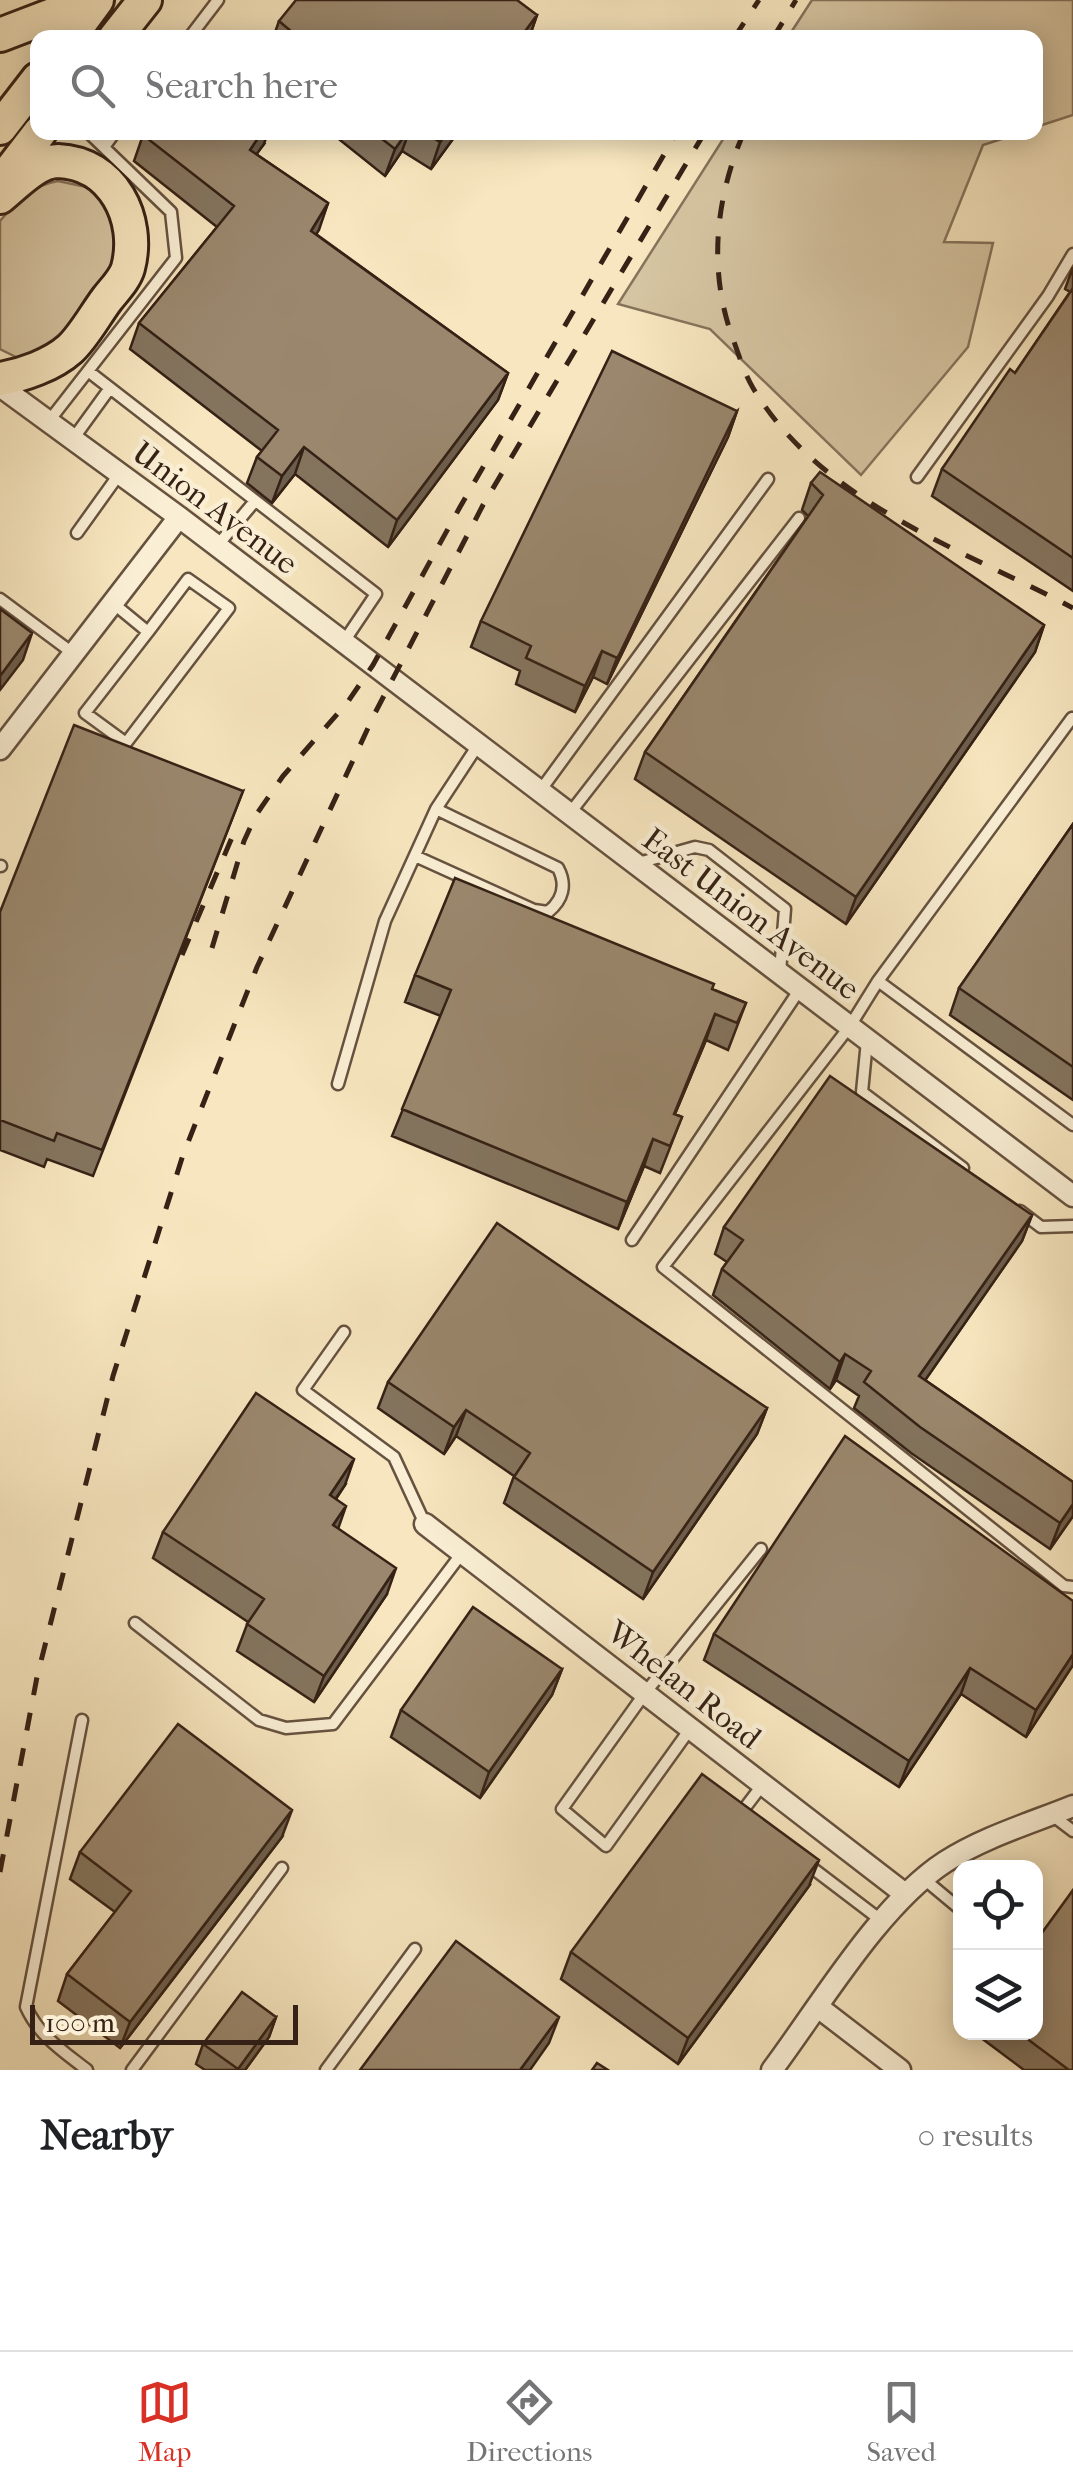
<!DOCTYPE html>
<style>
body{margin:0;font-family:"IM FELL French Canon",serif;background:#f6f6f6;color:#202124}
.controls{position:absolute;right:30px;bottom:30px;display:grid;overflow:hidden;border-radius:20px;box-shadow:0 5px 25px #0003}
.controls button{width:90px;height:90px;display:grid;place-items:center;padding:0;border:0;border-bottom:2px solid #e0e0e0;background:#fff;color:#202124;font:50px sans-serif}
.scale{position:absolute;left:30px;bottom:25px;width:268px;box-sizing:border-box;padding-left:10px;border:5px solid #352115;border-top:0;font-size:28px;line-height:35px;white-space:nowrap;color:#352115;-webkit-text-stroke:8px #faefd5;paint-order:stroke}
.list{margin:0;padding:0;list-style:none}
h2{display:flex;justify-content:space-between;align-items:center;height:130px;margin:0;padding:0 40px;font-size:42px}
h2 small{font-size:32px;font-weight:400;color:#757577}
.icon{flex:none;width:55px;height:55px;fill:none;stroke:currentColor;stroke-width:2;stroke-linecap:round;stroke-linejoin:round}
.map{position:relative;flex:none;width:1073px;height:2070px;overflow:hidden}
.search{position:absolute;background:#fff;box-shadow:0 5px 25px #0003;left:30px;right:30px;top:30px;height:110px;display:flex;align-items:center;gap:25px;box-sizing:border-box;padding:0 35px;border-radius:20px;color:#757577;font-size:38px}
.sheet{height:280px;background:#fff}
nav{display:flex;justify-content:space-around;align-items:center;box-sizing:border-box;height:140px;border-top:2px solid #e0e0e0;background:#fff;font-size:28px;color:#757577}
nav a{display:grid;justify-items:center;gap:5px}
nav .on{color:#d93025}
.map>svg:first-child{display:block}
</style>
<div class="map">
<svg width="1073" height="2070" viewBox="0 0 1073 2070">
<rect width="100%" height="100%" fill="#f7e6bf"/>
<filter id="stains"><feTurbulence type="fractalNoise" baseFrequency=".002" numOctaves="4"/><feColorMatrix values="0 0 0 0 .2 0 0 0 0 .09 0 0 0 0 .02 0 0 0 .5 -.17"/></filter>
<radialGradient id="worn" r=".72"><stop offset=".6" stop-color="#630" stop-opacity="0"/><stop offset="1" stop-color="#630" stop-opacity=".3"/></radialGradient>
<!-- green -->
<path fill="#d6c5a2" stroke="#86735c" stroke-width="2.5" d="M812 0H1073V115L1036 127V38L788 37Z
M727 133H1020L983 145 944 242 993 243 968 347 861 475 710 329 618 304Z
M58 181 91 188 116 215 120 256 58 345 20 359 0 349V221C16 202 32 185 58 181Z"/>
<g fill="none" stroke-linecap="round" stroke-linejoin="round">
<defs>
<path id="service" d="M189 38 218 0
M104 147 115 132
M88 371 376 594 343 643
M49 421 176 258 171 212 88 132
M73 439 110 388
M917 477 1048 296 1073 254
M77 533 120 473
M217 546 255 501
M0 599 74 654
M114 604 148 632 188 579 229 608 126 743 85 713 148 632
M1072 718 878 981 1073 1125
M540 791 768 479
M570 813 799 518
M415 856 534 910 548 912C563 900 567 885 558 868L436 809
M635 864 695 847 709 850 785 909 780 972
M0 866H1
M878 981 850 1026 663 1267 1064 1586 1073 1587
M867 1041 862 1092 963 1168
M338 1084 385 921 436 809 478 745
M1020 1211 1041 1227 1073 1226
M632 1240 800 989
M344 1332 303 1390 394 1457 425 1524
M135 1623 259 1720 286 1728 333 1724 462 1553
M82 1720 26 2007C39 2036 63 2051 87 2070
M690 1729 606 1846 562 1809 645 1693 761 1549
M1052 1815 1073 1831
M746 1817 741 1813 763 1784
M807 1864 882 1921
M924 1879 960 1909
M132 2070 282 1868
M326 2070 415 1949"/>
<path id="minor" d="M0 386 179 517 1073 1196
M0 749 179 517
M425 1524 905 1894
M818 2007 900 2070
M772 2070C820 2006 879 1905 945 1862 984 1837 1031 1823 1073 1806"/>
<path id="trunk" d="M0 35 68 9 79 0
M69 38 97 0
M115 38 145 0
M0 128 38 79
M3 180 40 132
M0 197C16 184 37 161 58 161 113 163 141 219 128 268 125 279 114 290 107 299 95 315 84 336 70 349 52 365 23 375 0 379"/>
</defs>
<!-- service casing -->
<use href="#service" stroke="#665240" stroke-width="15"/>
<!-- minor casing -->
<use href="#minor" stroke="#665240" stroke-width="25"/>
<!-- trunk casing -->
<use href="#trunk" stroke="#352115" stroke-width="38"/>
<!-- service -->
<use href="#service" stroke="#faefd5" stroke-width="10"/>
<!-- minor -->
<use href="#minor" stroke="#faefd5" stroke-width="20"/>
<!-- trunk -->
<use href="#trunk" stroke="#f7e6bf" stroke-width="32"/>
<!-- rail -->
<path stroke="#352115" stroke-width="5" stroke-dasharray="18 18" stroke-linecap="butt" d="M734 38 759 0
M773 38 796 0
M744 132C715 199 708 271 733 339 739 355 744 373 753 388 822 503 960 548 1073 608
M212 948 244 841 256 815 283 776 347 703 373 665 460 507 677 132
M182 955 236 828
M0 1872 37 1677 113 1376 183 1155 257 967 375 713 483 505 705 132"/>
</g>
<!-- wall -->
<path fill="#84745e" stroke="#352115" stroke-width="2.5" d="M537 15 529 38H273L279 21Z
M330 132H458L431 169 402 151 385 176Z
M143 135 264 144 256 154 328 203 316 234 508 373 498 400 388 547 295 474 272 503 247 483 257 457 262 451 130 349 139 323 217 227 134 161Z
M1073 267V591L932 496 942 469 1015 373 1070 292 1065 289Z
M737 411 728 437 607 684 593 677 575 712 516 684 520 671 471 647 481 621Z
M811 483 1044 625 1035 652 846 924 635 779 645 752 808 516 802 510Z
M243 791 93 1176 47 1159 44 1167 0 1150V912Z
M1073 824V1100L950 1015 959 988Z
M415 975 712 989 746 1003 728 1050 706 1040 675 1114 682 1117 660 1173 644 1166 618 1229 392 1136 441 1016 405 1002Z
M1032 1215 1022 1241 925 1380 1073 1482V1516L1050 1549 911 1453 854 1408 859 1396 836 1380 830 1389 713 1295 722 1269 727 1262 715 1254 724 1227Z
M388 1382 767 1408 757 1434 643 1599 504 1503 514 1476 456 1436 444 1454 378 1408Z
M345 1485 336 1499 338 1529 387 1594 314 1702 237 1651 248 1622 153 1558 163 1532Z
M1073 1601V1665L1026 1737 961 1694 899 1787 704 1660 714 1634Z
M562 1669 552 1695 480 1798 391 1737 401 1710Z
M282 1837 120 2048 58 2001 67 1974 115 1912 70 1879 80 1852Z
M809 1886 678 2064 561 1979 571 1952Z
M276 2017 269 2037 245 2070H205L196 2064 203 2044Z
M976 2032H1036L1073 2070H1024L976 2034Z"/>
<!-- shaded-wall -->
<path fill="#6c5e4c" stroke="#352115" stroke-width="2.5" d="M537 15 529 38H520Z
M262 132H268L264 144 241 176 250 150Z
M407 132H409L402 151 385 176 395 149Z
M448 132H458L431 169 440 142Z
M328 203 319 230 301 257 311 231Z
M508 373 498 400 388 547 397 520Z
M737 411 728 437 607 684 617 658Z
M304 447 295 474 272 503 282 476Z
M1044 625 1035 652 846 924 856 897Z
M32 633 23 660 0 690V676Z
M602 651 593 677 575 712 585 686Z
M715 1014 706 1040 664 1140 674 1114Z
M653 1139 644 1166 618 1229 627 1202Z
M1032 1215 1022 1241 910 1402 919 1376Z
M845 1354 836 1380 830 1389 840 1362Z
M767 1408 757 1434 643 1599 653 1572Z
M466 1410 456 1436 444 1454 454 1427Z
M354 1459 345 1485 320 1521 330 1495Z
M1073 1504V1516L1050 1549 1060 1523Z
M346 1506 337 1532 333 1525Z
M396 1568 387 1594 314 1702 324 1676Z
M1073 1654V1665L1026 1737 1036 1710Z
M970 1668 961 1694 899 1787 909 1761Z
M562 1669 552 1695 480 1798 489 1772Z
M292 1810 282 1837 120 2048 130 2022Z
M819 1860 809 1886 678 2064 688 2038Z
M276 2017 269 2037 245 2070H237Z
M559 2017 549 2043 530 2070H520Z"/>
<!-- building -->
<path fill="#9a876d" stroke="#352115" stroke-width="2.5" d="M296 0H517L537 15 520 38H299L279 21Z
M145 132H262L250 150 328 203 311 231 508 373 397 520 304 447 282 476 257 457 278 430 139 323 234 206 143 135Z
M373 132H407L395 149Z
M424 132H448L440 142Z
M1073 288V558L942 469 1010 369 1015 373Z
M612 351 737 411 619 655 617 658 602 651 585 686 526 658 531 646 481 621Z
M820 472 1044 625 856 897 645 752 823 495 811 483Z
M0 609 32 633 0 676Z
M74 725 243 791 102 1150 57 1133 54 1141 0 1120V912Z
M1073 824V1067L959 988Z
M455 878 714 984 712 989 746 1003 737 1023 715 1014 674 1114 682 1117 670 1146 653 1139 627 1202 402 1109 451 990 415 975Z
M830 1076 1032 1215 919 1376 1073 1482V1504L1060 1523 920 1427 864 1382 871 1371 845 1354 840 1362 722 1269 743 1240 724 1227Z
M497 1223 767 1408 653 1572 514 1477 530 1453 466 1410 454 1427 388 1382Z
M256 1393 354 1459 330 1495 346 1506 333 1525 396 1568 324 1676 247 1624 264 1599 163 1532Z
M845 1436 1073 1601V1654L1036 1710 970 1668 909 1761 714 1634Z
M473 1607 562 1669 489 1772 401 1710Z
M178 1724 292 1810 130 2022 67 1974 131 1891 80 1852Z
M702 1774 819 1860 688 2038 571 1952Z
M1073 1890V2070H1069L1018 2032H1036V1941Z
M456 1941 559 2017 520 2070H360Z
M242 1992 276 2017 238 2069 203 2044Z
M597 2063 608 2070H592Z"/>
<g text-anchor="middle" dominant-baseline="central" stroke-width="9" stroke-linejoin="round" paint-order="stroke">
<!-- street labels -->
<g font-size="32" fill="#352115" stroke="#faefd5">
<text transform="translate(215 508) rotate(37)">Union Avenue</text>
<text transform="translate(751 914) rotate(37)">East Union Avenue</text>
<text transform="translate(684 1685) rotate(38)">Whelan Road</text>
</g>
</g>
<rect width="100%" height="100%" filter="url(#stains)"/>
<rect width="100%" height="100%" fill="url(#worn)"/>
</svg>
<div class="controls">
<button><svg class="icon" aria-label="locate" viewBox="0 0 24 24"><circle cx="12" cy="12" r="6"/><path d="M12 2v4M12 18v4M2 12h4M18 12h4"/></svg></button>
<button><svg class="icon" aria-label="layers" viewBox="0 0 24 24"><path d="M12 4l9 5-9 5-9-5zM3 14l9 5 9-5"/></svg></button>
</div>
<div class="scale">100 m</div>
<div class="search"><svg class="icon" aria-label="search" viewBox="0 0 24 24"><circle cx="10" cy="10" r="6"/><path d="M15 15l6 6"/></svg>Search here</div>
</div>
<section class="sheet">
<h2>Nearby<small>0 results</small></h2>
<ul class="list">
</ul>
</section>
<nav>
<a class="on"><svg class="icon" aria-label="map" viewBox="0 0 24 24"><path d="M3 6l6-2 6 2 6-2v14l-6 2-6-2-6 2zM9 4v14M15 6v14"/></svg>Map</a>
<a><svg class="icon" aria-label="directions" viewBox="0 0 24 24"><path d="M12 3l9 9-9 9-9-9zM9 14v-3h6M13 9l2 2-2 2"/></svg>Directions</a>
<a><svg class="icon" aria-label="saved" viewBox="0 0 24 24"><path d="M7 4h10v16l-5-4-5 4z"/></svg>Saved</a>
</nav>
